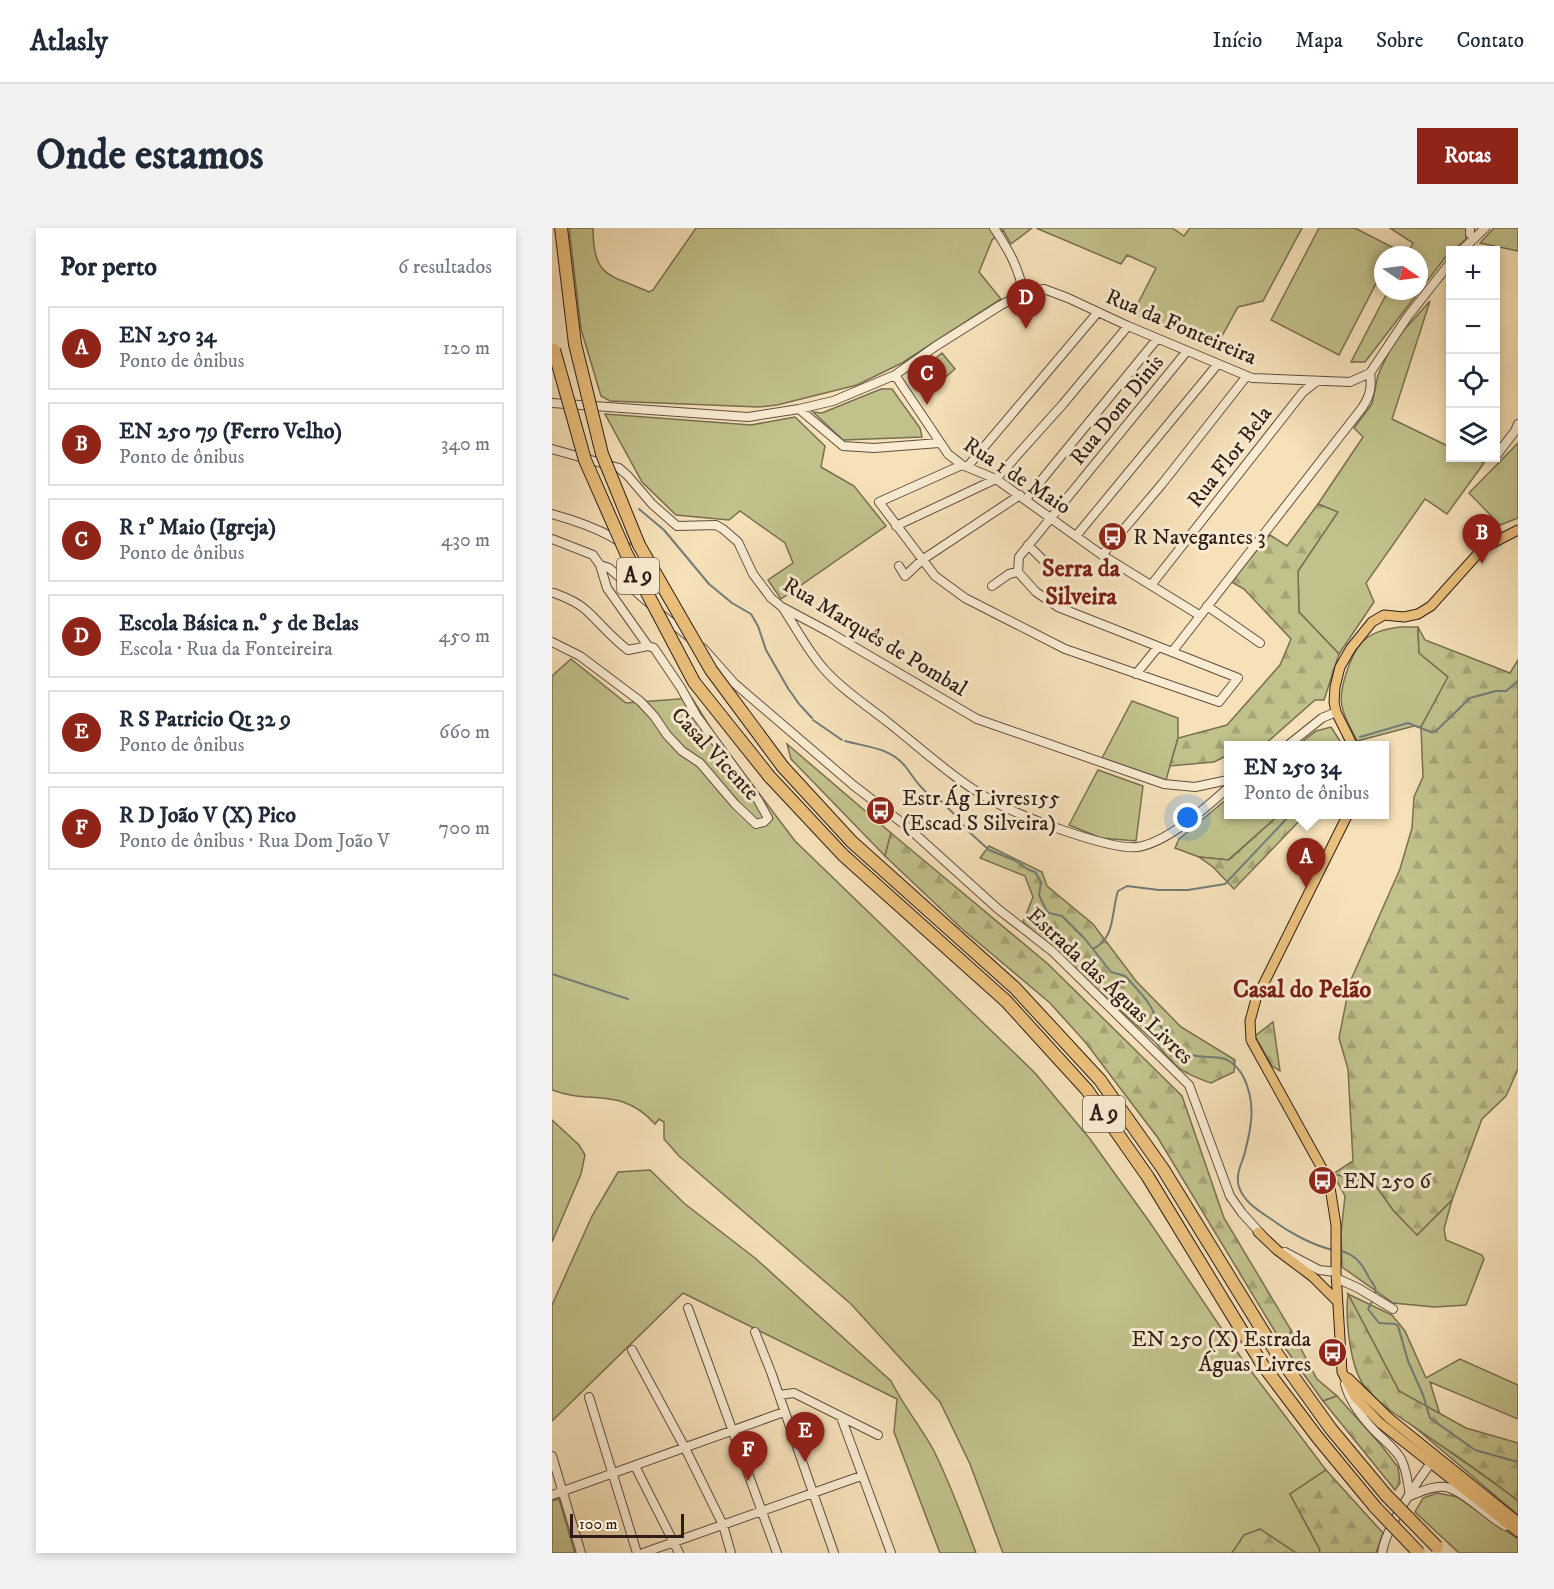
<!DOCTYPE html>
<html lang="pt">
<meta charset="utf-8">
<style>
body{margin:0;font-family:"IM FELL DW Pica",serif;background:#f2f2f3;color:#1f2937}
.controls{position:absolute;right:18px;top:18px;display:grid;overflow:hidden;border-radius:0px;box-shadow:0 3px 9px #0003}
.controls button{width:54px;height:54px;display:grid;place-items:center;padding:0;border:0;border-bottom:2px solid #e0e1e3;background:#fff;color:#1f2937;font:30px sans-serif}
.compass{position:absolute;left:822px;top:18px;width:54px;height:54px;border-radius:50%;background:#fff;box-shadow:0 3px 9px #0003;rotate:103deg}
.scale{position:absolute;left:18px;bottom:15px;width:114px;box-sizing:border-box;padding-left:6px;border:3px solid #2e1d17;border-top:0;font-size:16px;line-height:21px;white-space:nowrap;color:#2e1d17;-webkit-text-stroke:4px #f9ecd2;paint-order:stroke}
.you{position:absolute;left:636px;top:590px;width:21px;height:21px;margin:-15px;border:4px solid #fff;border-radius:50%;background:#1a73e8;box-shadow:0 0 0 9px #1a73e833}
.badge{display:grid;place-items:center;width:39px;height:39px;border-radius:50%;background:#8f2418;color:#fff;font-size:20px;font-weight:700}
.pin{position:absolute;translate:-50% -50px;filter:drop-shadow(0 2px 3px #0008)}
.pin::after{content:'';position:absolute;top:32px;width:21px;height:18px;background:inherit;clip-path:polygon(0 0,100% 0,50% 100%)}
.popup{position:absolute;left:672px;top:513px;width:165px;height:78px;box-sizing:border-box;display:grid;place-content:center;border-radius:0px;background:#fff;filter:drop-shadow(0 2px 4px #0005);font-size:20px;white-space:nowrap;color:#747a83}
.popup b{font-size:22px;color:#1f2937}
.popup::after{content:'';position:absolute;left:50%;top:100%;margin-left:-12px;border:12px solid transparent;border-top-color:#fff}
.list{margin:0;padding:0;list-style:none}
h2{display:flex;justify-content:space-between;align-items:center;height:78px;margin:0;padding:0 24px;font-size:26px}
h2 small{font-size:20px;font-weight:400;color:#747a83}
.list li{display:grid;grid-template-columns:39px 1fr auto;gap:18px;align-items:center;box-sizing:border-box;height:84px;margin:0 12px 12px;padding:0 12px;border:2px solid #e0e1e3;border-radius:0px}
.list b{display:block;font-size:22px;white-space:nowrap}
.list p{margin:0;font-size:20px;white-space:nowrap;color:#747a83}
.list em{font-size:20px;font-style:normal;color:#747a83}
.icon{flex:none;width:33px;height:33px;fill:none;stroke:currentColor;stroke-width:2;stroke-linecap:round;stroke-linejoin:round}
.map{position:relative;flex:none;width:966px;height:1325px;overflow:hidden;border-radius:0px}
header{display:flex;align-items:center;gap:36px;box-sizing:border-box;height:84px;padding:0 30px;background:#fff;border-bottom:2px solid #e0e1e3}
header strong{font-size:28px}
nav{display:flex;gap:33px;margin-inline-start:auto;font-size:21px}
.intro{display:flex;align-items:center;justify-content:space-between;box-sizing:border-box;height:144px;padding:0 36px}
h1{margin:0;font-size:42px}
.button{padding:15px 27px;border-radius:0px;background:#8f2418;color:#fff;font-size:21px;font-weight:700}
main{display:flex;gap:36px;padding:0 36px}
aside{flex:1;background:#fff;border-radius:0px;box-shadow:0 3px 9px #0003}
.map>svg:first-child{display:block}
</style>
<header>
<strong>Atlasly</strong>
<nav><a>Início</a><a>Mapa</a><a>Sobre</a><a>Contato</a></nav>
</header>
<div class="intro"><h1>Onde estamos</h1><a class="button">Rotas</a></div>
<main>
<aside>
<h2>Por perto<small>6 resultados</small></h2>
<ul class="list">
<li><span class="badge">A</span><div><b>EN 250 34</b><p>Ponto de ônibus</p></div><em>120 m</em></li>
<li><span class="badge">B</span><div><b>EN 250 79 (Ferro Velho)</b><p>Ponto de ônibus</p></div><em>340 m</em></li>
<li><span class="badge">C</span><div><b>R 1º Maio (Igreja)</b><p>Ponto de ônibus</p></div><em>430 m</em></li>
<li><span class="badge">D</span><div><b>Escola Básica n.º 5 de Belas</b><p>Escola · Rua da Fonteireira</p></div><em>450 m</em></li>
<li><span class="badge">E</span><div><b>R S Patricio Qt 32 9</b><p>Ponto de ônibus</p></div><em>660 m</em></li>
<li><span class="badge">F</span><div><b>R D João V (X) Pico</b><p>Ponto de ônibus · Rua Dom João V</p></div><em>700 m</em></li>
</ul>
</aside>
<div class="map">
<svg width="966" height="1325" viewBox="0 0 966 1325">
<defs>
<pattern id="forest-firs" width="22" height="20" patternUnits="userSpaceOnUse" patternTransform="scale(1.5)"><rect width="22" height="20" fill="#c1c18b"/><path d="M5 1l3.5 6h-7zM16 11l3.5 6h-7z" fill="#a6a577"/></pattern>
</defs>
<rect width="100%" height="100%" fill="#f6e1b9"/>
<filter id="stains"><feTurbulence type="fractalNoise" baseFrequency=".00333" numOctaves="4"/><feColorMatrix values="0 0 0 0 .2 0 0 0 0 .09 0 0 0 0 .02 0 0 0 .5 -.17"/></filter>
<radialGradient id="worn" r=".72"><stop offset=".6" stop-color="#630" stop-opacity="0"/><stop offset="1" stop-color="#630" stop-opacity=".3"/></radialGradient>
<!-- grass -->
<path fill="#c1c18b" stroke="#786f51" stroke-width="1.5" d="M17 0H41C41 50 57 46 97 64L101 62 144 0H480L459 16 451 2 440 12 427 44 449 71 350 135 305 157 225 177 207 179 58 173 49 168 29 101Z
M484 0H620L632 8 638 0H750L711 73 686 79 664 119 581 85 604 40 575 27 569 36Z
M767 0H803L842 20 839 27H831V42L787 127 719 92Z
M838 0H914V11L901 22H898V25L892 31 813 134H799L836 63H867V27H855L861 15Z
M942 0H966V23L928 15Z
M878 73 840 191 898 219V230H921L932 235 895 286 873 271 814 355 822 374 787 426 747 384 746 343 785 284 766 276 811 209 802 200 820 176 826 147 842 113Z
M390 125 403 141 374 166 360 149Z
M329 161H340L368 200 370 209 291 212 261 184 270 185Z
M53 186 199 197 243 189 273 218 269 239 302 258 334 298 229 371 216 352 241 335 233 315 188 283 177 292 124 287 90 254Z
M966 215V290L948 297 917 265Z
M848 399H866L867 425 896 449 869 499 862 498 805 513C800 502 792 490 790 478 786 462 799 427 809 415 819 404 834 401 848 399Z
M19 431 74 475 140 470 163 507 243 613 483 845 538 911 599 996 690 1131 774 1242 738 1266 768 1322 767 1325H744L708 1301 692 1307 680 1325H451L418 1236 388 1174 299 1076 127 928 112 911V894L107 891 103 896C69 858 39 877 0 862V448Z
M580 473 626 490V510L614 552 550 530Z
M779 499 788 513 785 517 745 518 764 503Z
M235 516 339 605 333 628 239 531Z
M546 542 591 558 584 613 549 610 517 597Z
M676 570V586L727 587 676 632 647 629 623 620 627 611Z
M0 892 27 917 33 927 29 946 0 1014Z
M98 942 133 976 203 1030 339 1153C351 1177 368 1198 381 1221 398 1255 411 1290 424 1325H388L342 1204 345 1171 131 1065 0 1193V1077L40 988 66 944Z
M781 946 822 955 841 982 865 1007 900 972 892 1001 894 1012 930 1027 932 1031 914 1077 882 1079 841 1075 790 1039 789 1005 793 968Z
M796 1066 840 1087 853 1103 874 1150 908 1131 966 1157V1191L878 1154 888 1187 847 1163Z
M739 1102 765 1151 785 1168 771 1173 733 1120Z
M860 1197 966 1272V1287Z
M885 1265 906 1269 966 1311V1325H907L863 1284 871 1270Z
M7 1271 23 1325H0V1273Z"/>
<!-- forest -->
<path fill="url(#forest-firs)" stroke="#786f51" stroke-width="1.5" d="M766 276 786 284 746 343 747 384 787 426 772 472H763L712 517 676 518V527L662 534 618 538 626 510 675 497 728 437 739 411 692 361 678 353 718 307 735 318Z
M866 399 873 412 958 445 966 432V841L954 868 930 891 900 972 865 1007 841 982 822 955 781 946 801 933 796 841 787 810 798 754 848 641 860 600 862 569 871 549 869 499 896 449 867 425Z
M727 587H753L682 661 661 639 647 629 677 632Z
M339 605 496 736 630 868 672 990 739 1102 733 1120 606 910 534 815 498 775 409 700 333 628Z
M437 618 490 644 495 658 541 696 584 753 629 799 683 832 682 844 659 855C629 845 623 839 604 815L471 694 481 669 473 648 428 630Z
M721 794 728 843 720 838 703 808Z
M796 1066 847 1163 914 1200 966 1215V1273C934 1247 898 1224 864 1200 846 1188 824 1175 811 1156 798 1137 793 1090 796 1066Z
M785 1168 829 1217 846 1239 848 1255 843 1262 771 1173Z
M774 1242 831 1305 824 1325H767L768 1322 738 1266Z
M708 1301 744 1325H680L692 1307Z"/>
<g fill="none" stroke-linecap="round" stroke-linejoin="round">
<!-- stream -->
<path stroke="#727c78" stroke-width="2" d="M87 281 112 302 157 356 180 375 199 386 206 398 214 422 237 462
M238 463 247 476
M248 477 260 490
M261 492 290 512
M808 509 856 495 879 504 884 503 918 470 944 463H954L966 453
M293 513C314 519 337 519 353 538 360 547 365 556 374 564
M377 566 386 570 403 587 414 601 437 622 462 632 477 642 483 644 489 654 487 667 494 682 497 685 510 688 533 711 559 744 573 748 576 751C583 759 591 767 597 776 608 794 611 812 631 823 654 837 673 817 691 848 704 874 700 897 693 924 690 936 683 946 687 959 692 974 707 983 719 991 736 1004 760 1017 781 1022
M541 721C564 710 559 684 566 663L575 658 607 662H636L673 656 739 586
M0 746 76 771
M786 1022C803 1026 810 1035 817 1050 821 1056 825 1059 823 1067
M821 1072 816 1081 827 1095 843 1096 846 1098 856 1133 871 1167 878 1190 923 1222 966 1234"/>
<defs>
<path id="minor" d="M442 0C458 24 465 37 472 65
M918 0V6L922 10
M910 22 933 0
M343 147 396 226 410 237 444 251 550 327 647 387
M0 175 196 189 247 181 281 173 343 147 384 118 449 77 472 65 492 61 516 70 576 98 700 150 798 154 818 145 856 88 898 35
M247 181 291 218 322 220 387 215
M0 221 67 240 76 248 100 276 125 298 164 297 171 301 186 314 201 346 219 370 230 379 277 404 425 491 612 556 643 559 676 552
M944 228 963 203 966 196
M410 237 327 274 383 348 413 370 513 421 667 474 686 450 506 379 484 364 466 344 467 329 635 123
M416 238 546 84
M474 271 605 111
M0 286C29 294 76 310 92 337
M344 298 444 251 511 176 576 98
M524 308 665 137
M0 311 41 327 48 337 55 360 96 418 102 420 129 460 144 487 206 572 216 590 212 594 204 596 183 576 148 535 130 523 115 507 102 488 88 473 28 428 0 414
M476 317 493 334
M550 327 610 256 694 149
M48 337 57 340 98 376
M347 338 353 348 370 332 468 267
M600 356 751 164 765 153
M440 358 457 346 466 344
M2 365C13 369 26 374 35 383 49 396 60 410 76 422L96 418
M655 378 708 415
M231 380C244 400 256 423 272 441 290 462 316 478 338 496 371 522 403 552 439 572 465 587 559 623 586 619 616 614 653 580 676 560
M109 386 137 409
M151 420 182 455 301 557 353 597 446 681 500 723 637 857 678 968 690 985 709 1006
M620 424 810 180C818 168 820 160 818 145
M584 446 606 419
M735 518 770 490 784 484
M733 1024 767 1042 784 1044
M784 1050 806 1060 841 1081
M136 1080 225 1325
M203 1104 219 1144 282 1325
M80 1122 133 1220 171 1297 179 1325
M793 1156C797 1171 809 1188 820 1200 830 1211 842 1219 849 1231 855 1243 856 1256 858 1268
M227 1167 242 1165 326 1207
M37 1169 85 1325
M289 1189 339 1325
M0 1228 29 1325
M83 1238 127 1325
M0 1267 232 1184
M858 1268C868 1264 882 1257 894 1259 910 1262 937 1289 953 1298
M91 1325 309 1248
M830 1325C834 1299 865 1254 881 1232"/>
<path id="major" d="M801 518 784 484 782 474 783 459 788 439 799 420 820 394 832 387 852 389 866 386 879 378 931 320 966 302
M796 586 704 771 698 793 699 812 777 953 784 997V1044L790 1144 803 1169 828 1195 966 1304
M706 1004 725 1022 761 1049 785 1073
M796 1150 837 1190 966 1294"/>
<path id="highway" d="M9 0 23 116
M231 539 300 614 463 760 548 852 611 941 725 1126 779 1201 834 1267
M217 548 291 627 454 773 535 862 596 949 710 1136 766 1210 823 1279"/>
</defs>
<!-- minor casing -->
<use href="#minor" stroke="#604e40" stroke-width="10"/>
<!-- major casing -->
<use href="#major" stroke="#2e1d17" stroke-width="11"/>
<!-- highway casing -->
<use href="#highway" stroke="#2e1d17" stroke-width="14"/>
<!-- minor -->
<use href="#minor" stroke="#f9ecd2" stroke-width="8"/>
<!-- major -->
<use href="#major" stroke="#ebc07c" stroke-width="9"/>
<!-- highway -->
<use href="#highway" stroke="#ebc07c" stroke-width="12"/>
<defs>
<path id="highway-bridge" d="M23 116 50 226 87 317 159 442 231 539
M2 122 33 232 74 325 142 454 217 548
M834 1267 885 1319
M823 1279 867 1325"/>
</defs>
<!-- highway-bridge casing -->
<use href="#highway-bridge" stroke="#2e1d17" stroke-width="14" stroke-linecap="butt"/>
<!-- highway-bridge -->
<use href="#highway-bridge" stroke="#ebc07c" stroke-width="12"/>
</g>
<!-- icons -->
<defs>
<symbol id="bus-disc" viewBox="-11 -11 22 22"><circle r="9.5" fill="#8f2418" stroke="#f9ecd2"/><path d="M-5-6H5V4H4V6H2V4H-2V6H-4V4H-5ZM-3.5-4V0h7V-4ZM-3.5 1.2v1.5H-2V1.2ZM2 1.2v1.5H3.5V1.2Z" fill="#fff"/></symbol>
</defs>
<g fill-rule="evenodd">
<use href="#bus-disc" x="544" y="292" width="33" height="33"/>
<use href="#bus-disc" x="312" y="566" width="33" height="33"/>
<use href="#bus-disc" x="754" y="936" width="33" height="33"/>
<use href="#bus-disc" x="764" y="1108" width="33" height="33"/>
</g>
<g text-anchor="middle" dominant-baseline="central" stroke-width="6" stroke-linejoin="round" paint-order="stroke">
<!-- shield labels -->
<g fill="#f9ecd2" stroke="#6b5b4f" stroke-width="1.5">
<rect x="65" y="330" width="42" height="36" rx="4.5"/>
<rect x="531" y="868" width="42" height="36" rx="4.5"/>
</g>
<g font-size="21" font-weight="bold" fill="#2e1d17">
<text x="86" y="348">A 9</text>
<text x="552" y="886">A 9</text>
</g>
<!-- street labels -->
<g font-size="22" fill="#2e1d17" stroke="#f9ecd2">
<text transform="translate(629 99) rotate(23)">Rua da Fonteireira</text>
<text transform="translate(565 182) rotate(-51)">Rua Dom Dinis</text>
<text transform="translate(678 229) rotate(-52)">Rua Flor Bela</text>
<text transform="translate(465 248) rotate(33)">Rua 1 de Maio</text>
<text transform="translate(323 409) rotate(31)">Rua Marquês de Pombal</text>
<text transform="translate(163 526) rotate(47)">Casal Vicente</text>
<text transform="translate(558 758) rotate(43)">Estrada das Águas Livres</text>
</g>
<!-- poi labels -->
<g font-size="22" fill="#2e1d17" stroke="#f9ecd2" text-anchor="start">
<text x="581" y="309">R Navegantes 3</text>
<text x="350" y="570">Estr Ág Livres155<tspan x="350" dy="25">(Escad S Silveira)</tspan></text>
<text x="791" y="953">EN 250 6</text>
<text x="759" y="1111" text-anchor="end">EN 250 (X) Estrada<tspan x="759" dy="25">Águas Livres</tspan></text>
</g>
<!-- neighbourhood labels -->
<g font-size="24" font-weight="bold" fill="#7a1f14" stroke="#f9ecd2">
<text x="529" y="341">Serra da<tspan x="529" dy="28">Silveira</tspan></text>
<text x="750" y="762">Casal do Pelão</text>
</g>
</g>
<rect width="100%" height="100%" filter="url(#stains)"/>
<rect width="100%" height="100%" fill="url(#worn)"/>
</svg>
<div class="controls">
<button>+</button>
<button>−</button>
<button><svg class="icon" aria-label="locate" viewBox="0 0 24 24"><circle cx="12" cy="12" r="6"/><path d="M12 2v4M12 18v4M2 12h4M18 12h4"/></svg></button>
<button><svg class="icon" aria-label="layers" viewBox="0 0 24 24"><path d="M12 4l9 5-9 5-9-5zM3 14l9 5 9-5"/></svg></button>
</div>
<svg class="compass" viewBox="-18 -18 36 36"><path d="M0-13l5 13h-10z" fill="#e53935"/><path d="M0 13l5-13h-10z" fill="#747a83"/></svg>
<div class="scale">100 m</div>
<div class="you"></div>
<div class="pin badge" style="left:754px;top:660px">A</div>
<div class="popup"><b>EN 250 34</b>Ponto de ônibus</div>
<div class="pin badge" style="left:930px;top:336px">B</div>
<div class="pin badge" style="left:375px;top:177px">C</div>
<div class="pin badge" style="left:474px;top:101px">D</div>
<div class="pin badge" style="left:253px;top:1234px">E</div>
<div class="pin badge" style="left:196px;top:1253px">F</div>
</div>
</main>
